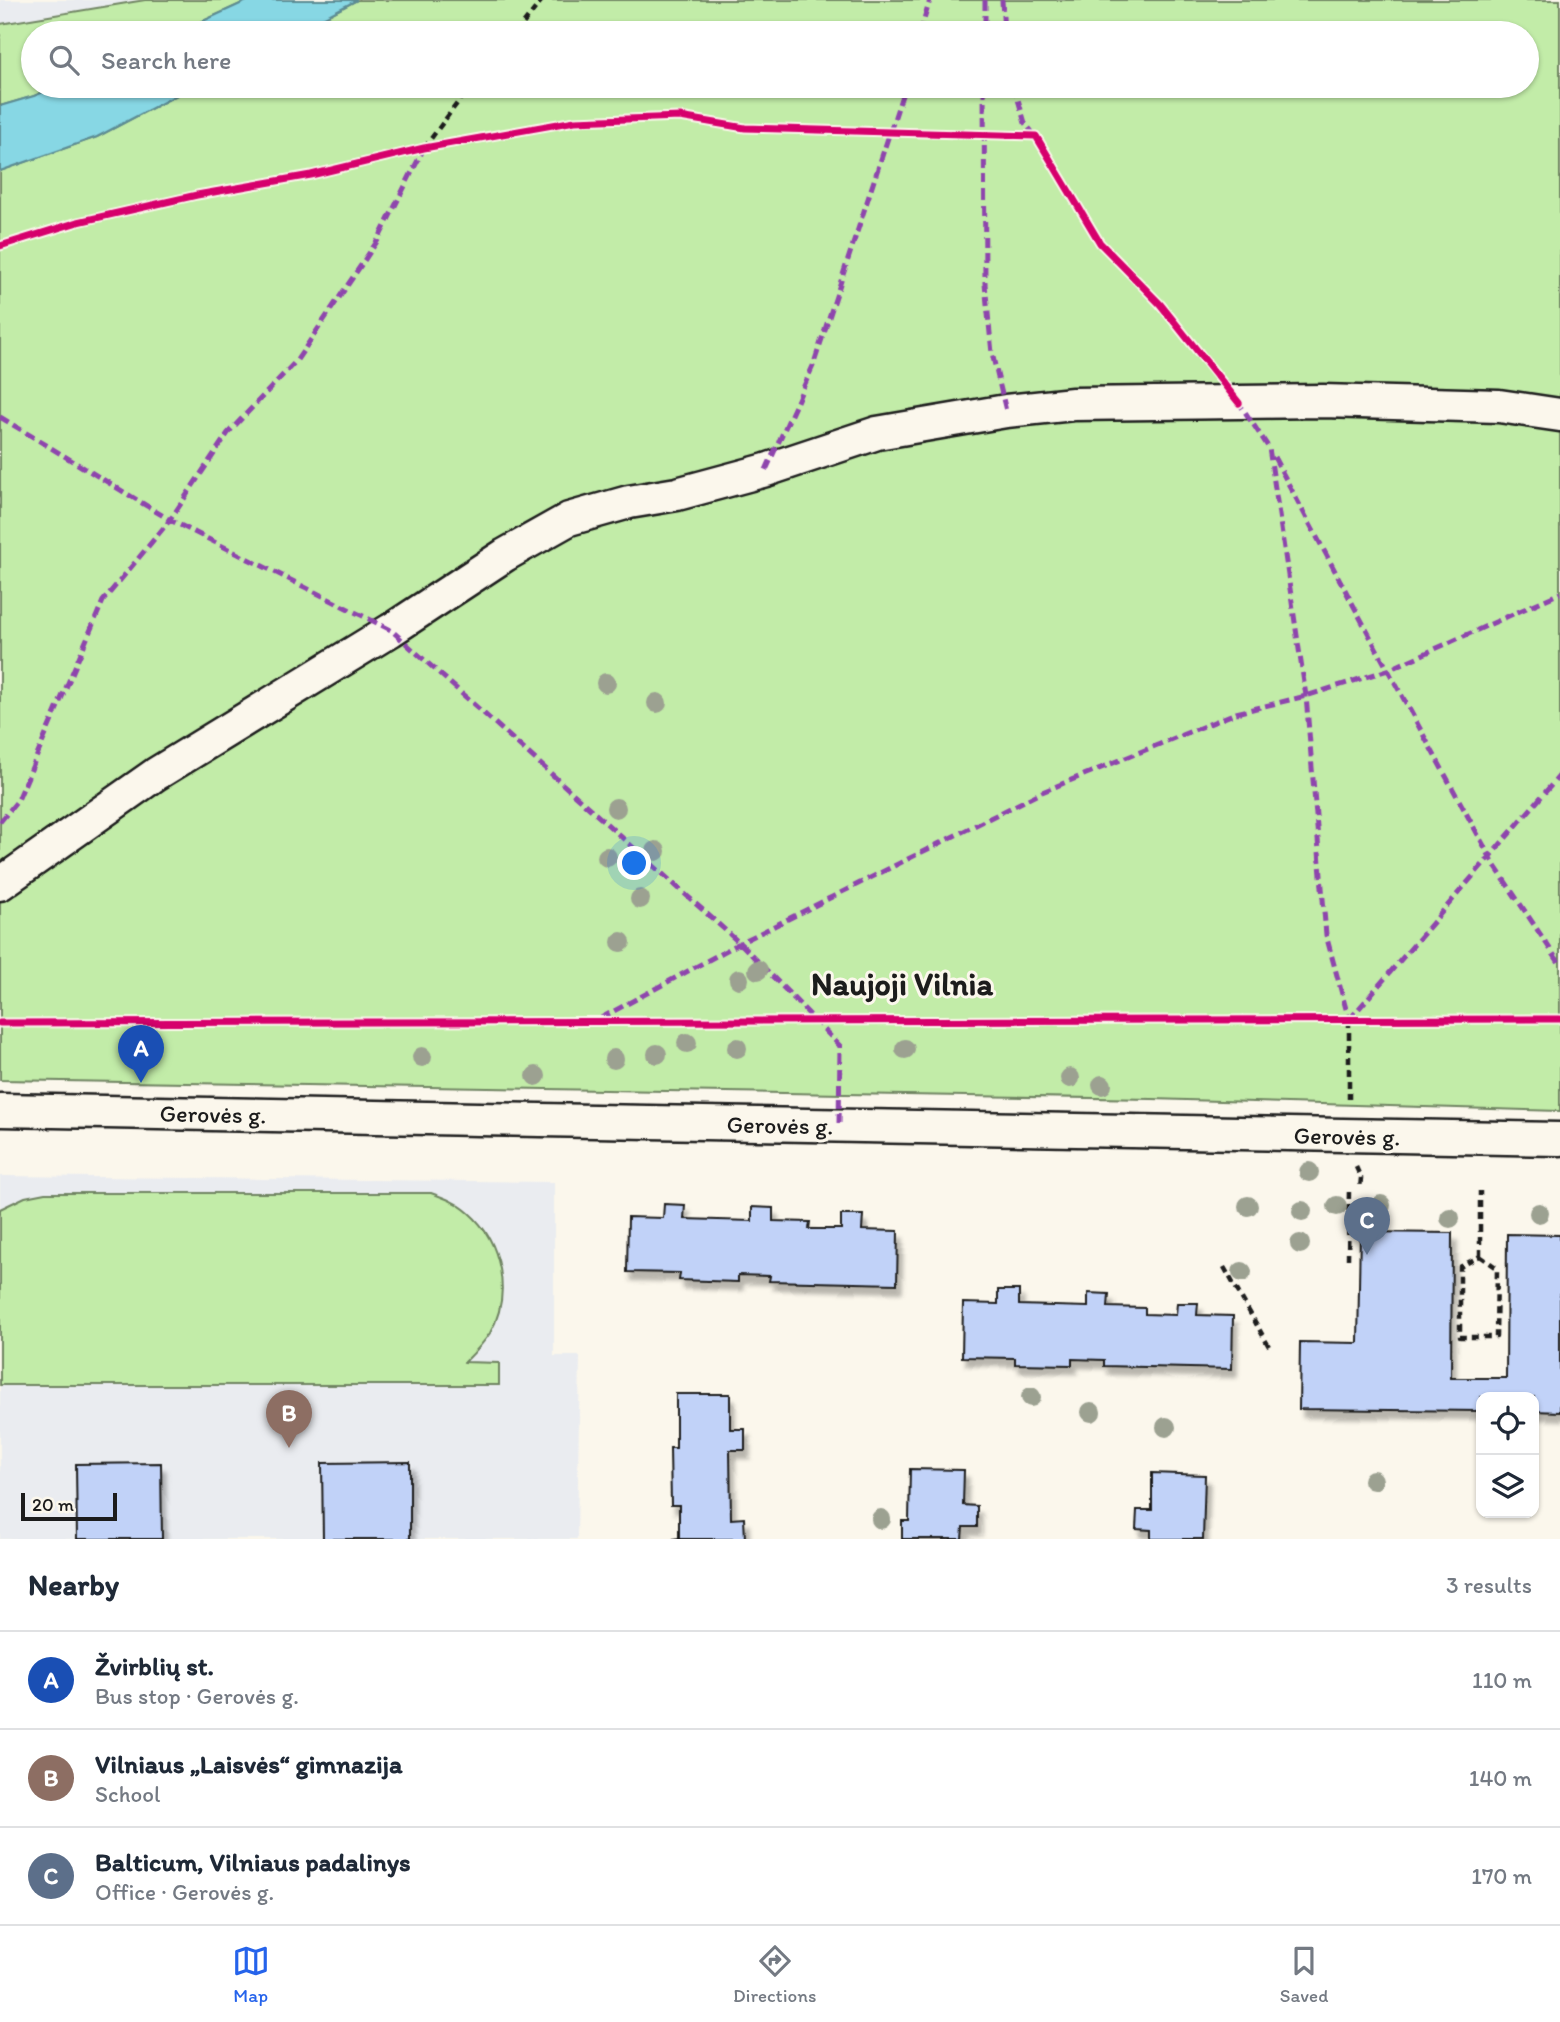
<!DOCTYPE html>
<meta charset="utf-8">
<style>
body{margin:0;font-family:Itim,sans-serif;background:#f6f6f7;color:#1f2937}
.controls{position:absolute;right:21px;bottom:21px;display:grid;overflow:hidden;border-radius:14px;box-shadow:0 2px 5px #0004}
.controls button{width:63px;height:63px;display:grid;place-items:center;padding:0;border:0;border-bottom:2px solid #e0e1e3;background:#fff;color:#1f2937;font:35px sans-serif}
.scale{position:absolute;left:21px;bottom:18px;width:96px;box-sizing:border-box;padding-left:7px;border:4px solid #1c1c1c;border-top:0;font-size:19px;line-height:24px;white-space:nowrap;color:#1c1c1c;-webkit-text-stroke:5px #fbf7ec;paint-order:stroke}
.you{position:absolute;left:635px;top:864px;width:24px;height:24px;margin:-18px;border:5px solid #fff;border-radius:50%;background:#1a73e8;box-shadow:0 0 0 10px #1a73e833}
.badge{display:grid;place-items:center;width:46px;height:46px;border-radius:50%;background:#2563eb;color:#fff;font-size:23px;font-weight:700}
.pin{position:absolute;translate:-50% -58px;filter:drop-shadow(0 2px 4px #0008)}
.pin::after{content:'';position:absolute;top:37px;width:24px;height:21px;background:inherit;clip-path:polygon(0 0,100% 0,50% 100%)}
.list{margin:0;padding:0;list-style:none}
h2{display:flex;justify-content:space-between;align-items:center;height:91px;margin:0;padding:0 28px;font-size:30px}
h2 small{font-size:23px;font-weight:400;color:#747a83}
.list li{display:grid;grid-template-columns:46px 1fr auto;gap:21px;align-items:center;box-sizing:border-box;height:98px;padding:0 28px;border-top:2px solid #e0e1e3}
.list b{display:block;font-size:26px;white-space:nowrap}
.list p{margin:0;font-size:23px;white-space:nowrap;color:#747a83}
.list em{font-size:23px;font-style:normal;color:#747a83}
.icon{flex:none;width:38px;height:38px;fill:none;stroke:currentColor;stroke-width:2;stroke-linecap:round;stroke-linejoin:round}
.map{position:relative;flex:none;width:1560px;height:1539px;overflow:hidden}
.search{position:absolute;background:#fff;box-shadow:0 2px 5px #0004;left:21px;right:21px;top:21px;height:77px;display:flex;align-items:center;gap:18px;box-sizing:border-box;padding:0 24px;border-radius:38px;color:#747a83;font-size:26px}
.sheet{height:385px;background:#fff}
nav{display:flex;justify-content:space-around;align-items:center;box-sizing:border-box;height:98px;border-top:2px solid #e0e1e3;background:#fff;font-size:19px;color:#747a83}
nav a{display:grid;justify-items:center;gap:4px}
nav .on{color:#2563eb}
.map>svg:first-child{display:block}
</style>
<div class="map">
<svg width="1560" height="1539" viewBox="0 0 1560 1539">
<defs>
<filter id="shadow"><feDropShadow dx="4.5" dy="8" stdDeviation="2" flood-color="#0004"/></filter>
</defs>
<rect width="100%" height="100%" fill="#fbf7ec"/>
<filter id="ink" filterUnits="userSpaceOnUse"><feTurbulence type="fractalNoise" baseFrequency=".0143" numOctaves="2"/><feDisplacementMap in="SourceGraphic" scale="14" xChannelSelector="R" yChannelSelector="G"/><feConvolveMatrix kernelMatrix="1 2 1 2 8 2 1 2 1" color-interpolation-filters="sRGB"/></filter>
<g filter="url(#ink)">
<!-- built -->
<path fill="#eaecf0" d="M0 0H145L0 24Z
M0 1176 554 1182V1356H580L577 1539H0Z"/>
<!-- green -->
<path fill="#c2eca8" stroke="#6f8462" stroke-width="2" d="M145 0H249L177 33H33V86H58L34 96 0 106V24Z
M357 0H1560V1111L1152 1099 0 1080V171L97 137 194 86H1527V33H294Z
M45 1193H431C445 1198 458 1203 469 1213 502 1242 512 1295 490 1333 483 1344 474 1353 465 1362L499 1363V1385H0V1209L25 1197Z"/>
<!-- water -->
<path fill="#87d7e4" stroke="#5c8c94" stroke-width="2" d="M249 0H357L294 33H177Z
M58 86H194L97 137 0 171V106L34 96Z"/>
<!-- building -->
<path fill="#c1d2f8" stroke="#1c1c1c" stroke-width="2" filter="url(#shadow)" d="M664 1204 685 1205 684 1219 752 1221V1207L773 1208V1221L810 1222 809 1229H841V1215H863L862 1230 898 1231 897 1284 769 1281 770 1276 738 1275V1282L679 1280 680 1273 627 1272 628 1217 663 1218Z
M1360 1232 1452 1233 1451 1378H1506L1507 1234 1560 1235V1412L1534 1411V1397H1481V1411L1299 1409 1300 1342 1358 1343Z
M998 1290H1019V1305L1088 1307V1293L1109 1294 1108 1307 1145 1308V1314L1176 1315 1177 1303H1198L1197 1315 1233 1316 1232 1369 1104 1366V1360L1072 1359V1365L1015 1364V1358L962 1357 963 1303 998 1304Z
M676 1394H730V1429H745V1450H730L731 1519 744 1518 745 1539H673L679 1538V1505H671L670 1448H676Z
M410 1462V1539H323L322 1463Z
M161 1463 162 1539H77L76 1464Z
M910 1469 964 1470 963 1505 977 1506V1527H963L962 1539H902V1521H909Z
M1152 1473 1205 1475 1203 1539H1151V1530L1136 1529 1137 1510H1152Z"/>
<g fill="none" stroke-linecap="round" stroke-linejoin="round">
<defs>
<path id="street" d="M0 884 156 774 391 630 505 555 569 519 629 502 677 494 766 470 877 433 1006 411 1073 404 1323 401 1499 406 1560 415
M0 1110 1560 1139"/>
</defs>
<!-- street casing -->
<use href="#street" stroke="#1c1c1c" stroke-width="37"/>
<!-- path -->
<path stroke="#1c1c1c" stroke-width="4.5" stroke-dasharray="7 5" stroke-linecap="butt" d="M516 33 542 0
M424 148 470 86
M1349 1020V1103
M1356 1167 1361 1178 1360 1189
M1480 1256 1497 1268 1496 1337H1460V1267Z
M1480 1256V1191
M1348 1259 1349 1189
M1224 1267 1271 1350"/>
<!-- street -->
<use href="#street" stroke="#fbf7ec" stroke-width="32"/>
<!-- quiet -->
<path stroke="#8e44ad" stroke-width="5" stroke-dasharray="10 5" stroke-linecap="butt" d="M985 0V33
M1002 0 1004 33
M920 33 930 0
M984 86 985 284 992 353 1006 411
M1014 86 1025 123 1036 137
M1237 400 1269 448 1306 696 1326 935 1349 1020
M0 417 170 520 391 630 744 947 840 1046 839 1126
M1274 457 1388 670 1495 866 1560 964
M766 470 813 366 905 86
M0 822 18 800 103 601 170 520 228 433 297 360 378 240 424 148
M601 1018 740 943 1042 792 1236 713 1306 696 1388 670 1560 593
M1349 1020 1560 775"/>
<defs>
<path id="cycleway" d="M0 246 78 222 197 195 311 175 424 148 575 121 680 117 745 128 1036 136 1100 243 1160 304 1239 403
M0 1023 1560 1019"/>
</defs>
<!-- cycleway casing -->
<use href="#cycleway" stroke="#fbf7ec" stroke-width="11"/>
<!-- cycleway -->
<use href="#cycleway" stroke="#d6006c" stroke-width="7"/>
</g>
<!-- trees -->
<g fill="#9ca191">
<circle cx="606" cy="683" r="10"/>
<circle cx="657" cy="703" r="10"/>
<circle cx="616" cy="808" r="10"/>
<circle cx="656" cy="851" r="10"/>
<circle cx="607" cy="857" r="10"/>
<circle cx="640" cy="899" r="10"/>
<circle cx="621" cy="942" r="10"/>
<circle cx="758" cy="970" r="10"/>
<circle cx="739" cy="979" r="10"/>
<circle cx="687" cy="1043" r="10"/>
<circle cx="737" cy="1048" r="10"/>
<circle cx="905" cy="1049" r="10"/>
<circle cx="657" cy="1054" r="10"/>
<circle cx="422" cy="1057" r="10"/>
<circle cx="614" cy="1059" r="10"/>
<circle cx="536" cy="1076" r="10"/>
<circle cx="1070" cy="1078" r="10"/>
<circle cx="1102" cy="1085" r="10"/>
<circle cx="1309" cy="1172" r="10"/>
<circle cx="1381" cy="1205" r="10"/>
<circle cx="1248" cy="1206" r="10"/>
<circle cx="1337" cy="1206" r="10"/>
<circle cx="1302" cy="1211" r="10"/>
<circle cx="1539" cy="1213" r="10"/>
<circle cx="1450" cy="1218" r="10"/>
<circle cx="1300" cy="1244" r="10"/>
<circle cx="1242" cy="1272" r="10"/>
<circle cx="1031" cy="1397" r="10"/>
<circle cx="1091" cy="1412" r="10"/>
<circle cx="1166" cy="1427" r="10"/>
<circle cx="1373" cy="1480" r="10"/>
<circle cx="881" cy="1519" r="10"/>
</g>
</g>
<g text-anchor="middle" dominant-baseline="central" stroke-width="6" stroke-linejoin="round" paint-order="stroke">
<!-- street labels -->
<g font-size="24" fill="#1c1c1c" stroke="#fbf7ec">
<text transform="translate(213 1114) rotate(1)">Gerovės g.</text>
<text transform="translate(780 1125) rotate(1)">Gerovės g.</text>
<text transform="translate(1347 1136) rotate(1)">Gerovės g.</text>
</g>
<!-- district labels -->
<g font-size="32" font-weight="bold" fill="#1c1c1c" stroke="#fbf7ec">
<text x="902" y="984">Naujoji Vilnia</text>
</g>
</g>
</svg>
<div class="controls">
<button><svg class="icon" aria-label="locate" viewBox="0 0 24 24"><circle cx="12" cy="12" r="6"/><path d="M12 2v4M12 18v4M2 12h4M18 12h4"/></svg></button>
<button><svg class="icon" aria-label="layers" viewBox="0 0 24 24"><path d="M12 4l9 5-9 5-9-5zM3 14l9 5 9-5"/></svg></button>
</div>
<div class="scale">20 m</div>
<div class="you"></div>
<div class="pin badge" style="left:141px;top:1083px;background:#1a4fb4">A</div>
<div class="pin badge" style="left:289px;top:1448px;background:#8d6e63">B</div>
<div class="pin badge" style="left:1367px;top:1255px;background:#5c6f8a">C</div>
<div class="search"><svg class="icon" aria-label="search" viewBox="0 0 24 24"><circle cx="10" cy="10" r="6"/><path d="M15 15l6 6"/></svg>Search here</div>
</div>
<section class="sheet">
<h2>Nearby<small>3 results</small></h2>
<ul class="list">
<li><span class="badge" style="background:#1a4fb4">A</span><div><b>Žvirblių st.</b><p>Bus stop · Gerovės g.</p></div><em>110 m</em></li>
<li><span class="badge" style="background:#8d6e63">B</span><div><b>Vilniaus „Laisvės“ gimnazija</b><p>School</p></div><em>140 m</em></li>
<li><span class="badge" style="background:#5c6f8a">C</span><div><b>Balticum, Vilniaus padalinys</b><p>Office · Gerovės g.</p></div><em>170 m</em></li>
</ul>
</section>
<nav>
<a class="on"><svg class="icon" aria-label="map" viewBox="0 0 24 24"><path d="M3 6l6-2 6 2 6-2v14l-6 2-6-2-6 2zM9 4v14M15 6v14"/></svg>Map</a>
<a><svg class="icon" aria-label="directions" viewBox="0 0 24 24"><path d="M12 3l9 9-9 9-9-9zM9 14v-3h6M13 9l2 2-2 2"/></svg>Directions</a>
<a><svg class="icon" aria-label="saved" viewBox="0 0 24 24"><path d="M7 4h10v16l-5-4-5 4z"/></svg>Saved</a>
</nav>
